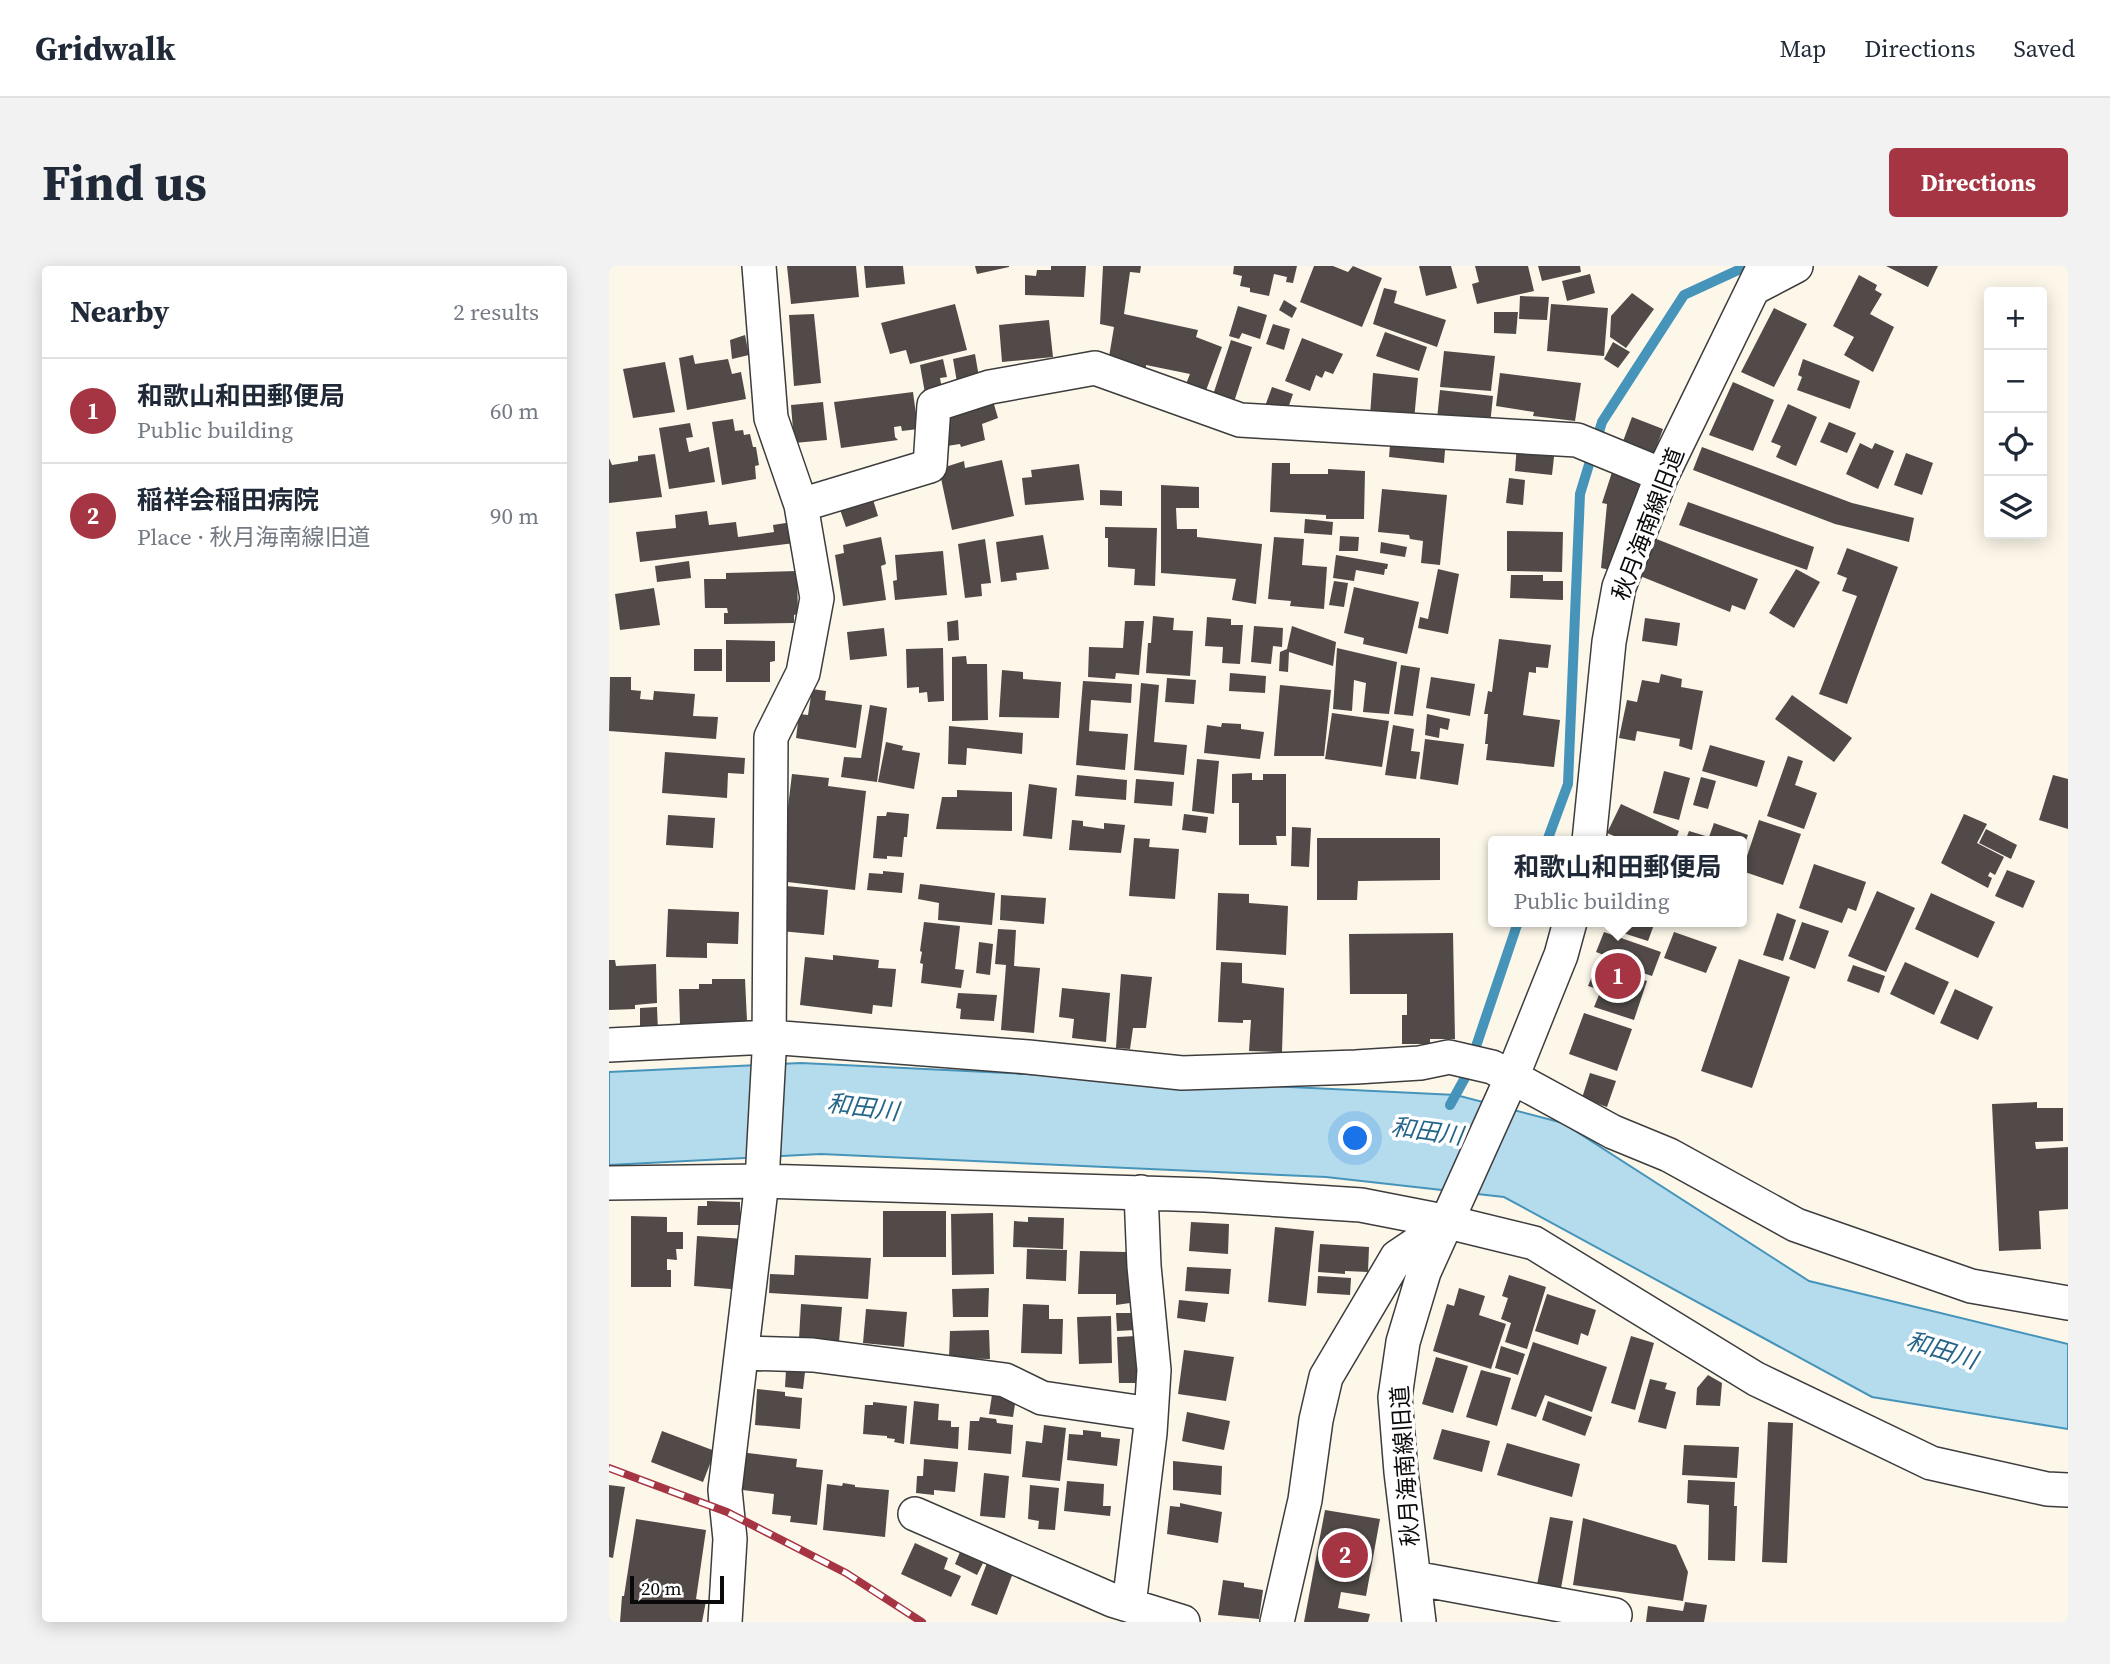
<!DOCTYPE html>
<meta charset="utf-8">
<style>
body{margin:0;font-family:"Source Serif 4","Noto Sans JP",serif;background:#f2f2f3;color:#1f2937}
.controls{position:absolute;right:21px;top:21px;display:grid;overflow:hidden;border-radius:7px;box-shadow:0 4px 18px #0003}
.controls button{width:63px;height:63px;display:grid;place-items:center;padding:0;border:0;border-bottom:2px solid #e0e1e3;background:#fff;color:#1f2937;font:35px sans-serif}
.scale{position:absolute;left:21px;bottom:18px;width:94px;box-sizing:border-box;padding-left:7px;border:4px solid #0a0a0a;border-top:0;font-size:19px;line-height:24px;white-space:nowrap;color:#0a0a0a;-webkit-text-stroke:5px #fff;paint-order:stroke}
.you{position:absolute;left:747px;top:873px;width:24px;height:24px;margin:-18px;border:5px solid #fff;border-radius:50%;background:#1a73e8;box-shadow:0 0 0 10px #1a73e833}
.badge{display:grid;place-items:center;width:46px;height:46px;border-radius:50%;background:#a63543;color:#fff;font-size:23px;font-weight:700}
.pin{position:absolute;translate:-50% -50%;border:4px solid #fff;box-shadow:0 2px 7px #0006}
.popup{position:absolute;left:879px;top:570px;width:259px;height:91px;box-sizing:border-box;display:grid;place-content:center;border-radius:7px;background:#fff;filter:drop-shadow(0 2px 5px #0005);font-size:23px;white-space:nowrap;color:#747a83}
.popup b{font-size:26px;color:#1f2937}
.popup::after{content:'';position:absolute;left:50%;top:100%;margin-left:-14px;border:14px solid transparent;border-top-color:#fff}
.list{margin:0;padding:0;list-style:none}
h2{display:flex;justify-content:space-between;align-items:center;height:91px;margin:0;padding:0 28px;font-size:30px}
h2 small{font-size:23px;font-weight:400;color:#747a83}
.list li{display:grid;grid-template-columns:46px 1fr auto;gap:21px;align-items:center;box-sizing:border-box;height:105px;padding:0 28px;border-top:2px solid #e0e1e3}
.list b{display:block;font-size:26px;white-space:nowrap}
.list p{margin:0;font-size:23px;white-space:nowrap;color:#747a83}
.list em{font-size:23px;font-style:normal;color:#747a83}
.icon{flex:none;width:38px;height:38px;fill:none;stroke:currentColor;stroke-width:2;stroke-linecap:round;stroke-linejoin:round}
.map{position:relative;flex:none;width:1459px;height:1356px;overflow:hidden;border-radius:7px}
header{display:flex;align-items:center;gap:42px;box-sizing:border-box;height:98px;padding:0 35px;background:#fff;border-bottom:2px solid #e0e1e3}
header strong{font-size:33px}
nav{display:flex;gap:38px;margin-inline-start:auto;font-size:24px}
.intro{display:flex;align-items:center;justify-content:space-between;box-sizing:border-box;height:168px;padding:0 42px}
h1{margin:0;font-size:49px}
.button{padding:18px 32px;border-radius:7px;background:#a63543;color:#fff;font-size:24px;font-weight:700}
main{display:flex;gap:42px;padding:0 42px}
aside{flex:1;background:#fff;border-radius:7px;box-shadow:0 4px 18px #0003}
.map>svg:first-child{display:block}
</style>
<header>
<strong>Gridwalk</strong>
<nav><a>Map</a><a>Directions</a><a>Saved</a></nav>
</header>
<div class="intro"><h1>Find us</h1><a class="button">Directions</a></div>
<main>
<aside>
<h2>Nearby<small>2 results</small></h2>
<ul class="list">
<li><span class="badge">1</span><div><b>和歌山和田郵便局</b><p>Public building</p></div><em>60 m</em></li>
<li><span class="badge">2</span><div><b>稲祥会稲田病院</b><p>Place · 秋月海南線旧道</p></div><em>90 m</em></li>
</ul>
</aside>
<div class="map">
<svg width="1459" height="1356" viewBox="0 0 1459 1356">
<rect width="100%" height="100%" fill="#fcf7e9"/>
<!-- water -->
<path fill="#b5dced" stroke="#4694ba" stroke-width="2" d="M192 797 847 829 954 857 1200 1015 1459 1078V1163L1263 1131 895 931 717 911 212 888 0 899V806Z"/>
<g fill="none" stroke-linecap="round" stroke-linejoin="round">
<!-- stream -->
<path stroke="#4694ba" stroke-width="10" d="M938 575 959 518 971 228 993 156 1075 29 1138 0
M841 839 857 810 909 656"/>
</g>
<!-- building -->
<path fill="#514a48" d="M178 0H247L250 31 182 38Z
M255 0H294L296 18 257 22Z
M366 0H400V1L368 8Z
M442 0H477L475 31 416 29V9L427 10 428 4H442Z
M494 0H532L531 7 521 6 515 48 589 64 587 71 613 81 595 130 575 123 581 108 537 99V104L500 91 505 61 491 58Z
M625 0H688L684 17 677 16 678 11 665 8 660 30 641 26V22L631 20 633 10 624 8Z
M705 0H724L739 6 744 0 773 12 753 61 691 36Z
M810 0H842L848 22 817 30Z
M866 0H919L925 25 868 38 863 18 870 16Z
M929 0H971L972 6 933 15Z
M1277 0H1329L1319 21Z
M981 8 986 27 958 35 953 15Z
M1250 9 1268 19 1266 24 1273 28 1261 48 1285 61 1264 106 1235 89 1245 71 1224 60Z
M775 22 788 25 785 37 837 54 828 81 764 58Z
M1023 27 1045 43 1017 82 1001 71 1002 50Z
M911 30 940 31 938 54 910 53Z
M675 34 688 42 683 52 670 44Z
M346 38 358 84 301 98 297 84 281 88 272 57Z
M942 38 999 42 995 90 938 85Z
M629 40 658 49 651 73 633 67 630 73 620 70Z
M1165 42 1198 58 1165 121 1132 106Z
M885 46H909L907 68 885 67Z
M205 48 212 117 185 120 180 49Z
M440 54 444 91 393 96 390 59Z
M664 58 681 63 675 84 657 78Z
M776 66 818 81 810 105 767 90Z
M136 69 140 89 123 93 121 74Z
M693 72 734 88 724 108 716 105 713 112 707 109 701 125 676 115Z
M622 74 643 81 623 142 602 135Z
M1004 76 1021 86 1009 102 995 93Z
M835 85 886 90 882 125 831 121Z
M366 88 372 123 350 128 344 93Z
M84 89 86 98 119 93 123 108 132 106 137 133 78 144 70 92Z
M334 93 338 111 331 112 334 129 317 133 311 99Z
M1194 93 1251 115 1241 143 1188 124 1193 111 1189 109Z
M56 96 66 146 24 152 14 103Z
M764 107 809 112 805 154 761 150Z
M891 107 972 117 966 155 924 150 925 146 887 140Z
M1124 116 1165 134 1144 185 1100 169Z
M663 121 684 128 676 151 655 143Z
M831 124 884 130 881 159 828 153Z
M304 126 309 163 293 165 292 160 285 161 286 171 289 174 232 182 225 136Z
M384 135 389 152 373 158 376 174 352 181 351 178 338 180 341 147Z
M214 136 218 174 185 177 182 139Z
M1179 138 1208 151 1187 200 1167 191 1172 180 1162 176Z
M1023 151 1054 163 1044 190 1013 178Z
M124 153 126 165 134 164 135 169 141 168 144 181H147L150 199 146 200 147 213 113 219 103 156Z
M1220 156 1247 167 1238 187 1211 176Z
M81 157 84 171 77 172 80 186 100 181 106 216 60 223 50 162Z
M782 167 837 172 835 197 780 191Z
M1251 177 1263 183 1266 177 1285 185 1269 223 1237 208Z
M908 178 946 182 943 209 906 205Z
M1093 181 1243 237 1305 252 1300 276 1226 258 1084 204Z
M1297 187 1324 197 1313 229 1285 219Z
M46 188 53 231 0 237V192L3 199 29 195V190Z
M393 194 405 250 343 264 330 203 355 195 356 202Z
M663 197H681V208H719V203L756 205 755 253H717V249L661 246Z
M470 198 475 234 416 239 413 212 423 211 422 204Z
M1005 200 1037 214 1006 305 992 302 998 238 993 237Z
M900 212 916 214 914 239 897 237Z
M552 219 590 221V242H567L568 263H588V271L653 278 647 338 623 334 627 313 552 307Z
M773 223 838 229 831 299 812 297 814 275 801 273 800 269 769 266Z
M491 224 513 225V240L491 239Z
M262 227 269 250 237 261 229 238Z
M1079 236 1205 281 1198 304 1070 259Z
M98 245 100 259 127 256 129 271 165 266 164 259 183 256 186 277 31 296 27 266 67 262 66 249Z
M696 253 724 256 723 269 695 267Z
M496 261 548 262 546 320 525 319 526 303 499 301V272H496Z
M898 265 954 266 953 306 898 305Z
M434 269 440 303 407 307 408 314 392 316 387 276Z
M731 270 750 271 749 285H730Z
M272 271 277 298 272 300 277 334 234 340 226 289 235 287 234 279Z
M665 271 695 273 693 299 718 301 715 343 681 340 682 335 659 333Z
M1045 272 1149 313 1136 344 1123 339 1121 346 1031 310Z
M376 273 382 317 372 318 373 330 356 332 349 278Z
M772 276 798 281 796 291 771 287Z
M1238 282 1289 301 1238 438 1210 428 1248 330 1233 325 1238 312 1228 308Z
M334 285 338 329 286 334 284 315 288 314 286 289Z
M727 289 779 298 778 303H776L775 309 747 304 745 315 724 312Z
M80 295 82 312 48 316 46 300Z
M829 303 850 308 839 368 809 362 811 351 819 353Z
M1187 303 1211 316 1185 362 1160 347Z
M188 305 189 348 185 349V357L115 358V347H119L118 342H96L95 313H117V307Z
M902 309H934V315H954V334L901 332Z
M725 315 739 317 735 341 720 339Z
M745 321 810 336 798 388 754 378 755 372 735 367Z
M45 322 51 359 11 364 6 328Z
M544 350 565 352 564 364 584 365 581 410 537 407 539 377H542Z
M598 351 622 353V359H634L631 398 613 397 614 381 596 380Z
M1036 352 1071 357 1068 380 1033 375Z
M349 354 350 374 339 375 338 356Z
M516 355H535L530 409 507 407 506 413 479 411 480 381 514 382Z
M645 360 674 362 673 381 664 380 662 398 642 396Z
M683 360 727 376 724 400 680 386 679 406 670 405 671 386 678 383Z
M275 362 278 390 241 394 238 366Z
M890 373 942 379 939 402 927 401V407L920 406 914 449 951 454 945 501 877 494 879 478H876L879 448H875L879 425 883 426Z
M117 374 166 375V395L161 396V416H117Z
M334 382 335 435 319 436 318 426 310 427V421L298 422 297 383Z
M728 382 788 396 780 448 754 446 757 417 745 414 743 445 724 443Z
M85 383H113V405H85Z
M357 390 358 398H378L379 454 343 455V391Z
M792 399 811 402 804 450 785 448Z
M393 404 414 406V413L452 416 450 452 390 451Z
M621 407 657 410 656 427 620 425Z
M1052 408 1073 413 1072 421 1094 425 1083 484 1070 480 1071 473 1028 465 1026 475 1010 472 1018 434 1028 436 1033 414 1050 417Z
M1 411H22V424L32 425 31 433 44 434 45 425 86 428 84 450 109 451 107 473 0 465Z
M822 411 866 418 861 450 817 442Z
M558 412 587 414 585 438 556 436Z
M474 415 523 418 522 437 482 434 480 465 519 468 516 504 467 499Z
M532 417 550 419 545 476 578 479 575 509 525 504Z
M671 419 722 424 715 490H665Z
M203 423 217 425 216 434 253 439 247 482 187 472 190 448 199 449Z
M1183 429 1243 472 1225 496 1166 453Z
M261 439 278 442 268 516 232 511 235 491 252 492Z
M723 447 780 455 773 501 716 493Z
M818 448 841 453 839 464 831 462 830 472 816 469Z
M613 457 632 458V463L655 466 651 493 595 487 598 459 612 461Z
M784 459 805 463 802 485 811 486 807 513 776 509Z
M340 460 414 467 413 488 358 482 357 499 339 498Z
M816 473 855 478 849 519 811 513Z
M277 476 294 480 293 484 311 487 305 523 269 516Z
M1101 479 1156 495 1148 521 1093 505Z
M56 486 136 492 135 508 119 507 118 532 53 527Z
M1179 490 1194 495 1186 519 1208 527 1195 563 1158 550Z
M588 493 610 495 605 548 583 545Z
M1055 505 1081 512 1070 554 1044 547Z
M643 507V514H654V508H677V570H667L668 579H630V537H623V508Z
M183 508 220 512 219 520 257 525 246 624 170 615Z
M468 509 518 514 517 534 466 530Z
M1444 509 1459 513V563L1430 554Z
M1092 511 1107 515 1099 543 1084 539Z
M527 513 565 516 563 540 525 537Z
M420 518 448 522 443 573 414 570Z
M348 524 403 526V565L327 563 333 531H348Z
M1012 538 1070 565 1066 575H1029L1024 573 1022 575H1017L998 567Z
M278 546 300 548 298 571H295L293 591 278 590V593L264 592 268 550H277Z
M575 548 599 551 597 567 573 564Z
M1355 548 1378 558 1368 577 1395 591 1386 609 1381 606 1379 610 1383 612 1379 622 1332 597Z
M59 549 106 552 104 582 57 579Z
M463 554 474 555V560L495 563V557L516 559 512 587 460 584Z
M1150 554 1192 568 1174 619 1133 605Z
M1105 557 1139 569 1134 582 1133 575H1081L1077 573 1080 565 1100 571Z
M683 561 702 562 700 601 682 600Z
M1377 563 1408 579 1402 593 1370 577Z
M525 572 541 573 540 581 570 583 566 633 520 630Z
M708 572H831V614L749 615 748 634H708Z
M1205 598 1257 616 1247 645 1239 642 1233 657 1190 642Z
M1398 604 1426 615 1414 642 1386 630Z
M274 605 295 607 293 627 258 624 260 607 274 608Z
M311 618 386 627 383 659 329 654 330 637 309 633Z
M177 620 219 624 215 669 171 665Z
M1268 625 1306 642 1277 706 1239 690Z
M609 627 640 628V637L679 640 677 689 607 684Z
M1322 627 1386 656 1369 692 1306 663Z
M392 629 437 632 435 658 391 654Z
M59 643 130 646 129 678 98 677V692L57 691Z
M1168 647 1187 654 1174 695 1154 689Z
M315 656 351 660 346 703 355 704 352 722 312 717 314 698 311 697 313 686 311 685Z
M993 656H1046L1039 675 992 660Z
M1193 656 1220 665 1206 703 1180 693Z
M389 663 407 664 405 700 431 702 425 767 392 764 397 699 386 698Z
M995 666 1052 686 1043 710 1006 698 1008 694 987 686Z
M1065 666 1108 681 1097 707 1055 692Z
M844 667 846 773H821V778H793V749H798V728H741L740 668Z
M370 676 384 678 381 709 367 707Z
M224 689 270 694 269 702 287 703 283 741 264 739 263 748 191 739 196 691 224 694Z
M1130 693 1181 711 1143 822 1092 805Z
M0 694H6L7 700 47 698 48 737 26 739V743L0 744Z
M612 696 633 697V717L675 722 673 786 640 785 642 754H634V757L609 756Z
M1296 696 1340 716 1325 749 1281 728Z
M988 698 1038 715 1025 754 985 741 992 724 979 720Z
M1244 699 1276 710 1270 727 1238 715Z
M512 708 543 711 537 762H524L521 783 507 782Z
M103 713H136L138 755 71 758 70 723H90V718H103Z
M453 722 501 727 497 776 463 772 465 753 450 751Z
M1346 723 1384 741 1369 774 1331 757Z
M349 727 388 729 385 755 351 753 352 743 347 742Z
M48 741 49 766 31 767V742Z
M975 747 1023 763 1008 805 960 788Z
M981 807 1007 815 998 841 973 832Z
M1428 836V842H1454V875L1426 876 1427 883 1459 881V943L1430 945 1432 983 1390 985 1383 838Z
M98 935 131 936V959H88L89 940H98Z
M274 945H337V991H274Z
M384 947 385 1008 343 1009 342 948Z
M22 950 58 951V966H74V983H67L68 994 58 993V1004H62V1021H22Z
M419 951 455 952 454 983 404 981 405 955 419 956Z
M582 956 620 958 619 988 580 985Z
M666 961 705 965 697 1040 659 1036Z
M88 970 137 973 134 1024 85 1020Z
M711 978 760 981 759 1006 736 1005V1008L709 1006Z
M418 983 458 984 457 1015 417 1013Z
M471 985 517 986 521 1037 507 1039V1028H469Z
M186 989 262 992 259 1033 160 1027 161 1008 185 1009Z
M578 1001 622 1003 620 1028 576 1025Z
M900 1009 937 1021 918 1083 896 1076 902 1057 892 1053 899 1032 893 1030Z
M709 1010 742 1012 741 1029 708 1027Z
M380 1022 379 1051H344L343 1023Z
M850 1022 876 1030 870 1049 897 1058 882 1103 824 1085 838 1038 845 1040Z
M938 1028 987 1044 979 1070 972 1067 969 1079 926 1065Z
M570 1034 599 1037 596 1056 568 1052Z
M192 1038 233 1041 230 1076 190 1073Z
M414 1038 440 1039V1053H454L453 1088 412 1087Z
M257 1043 298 1046 295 1081 254 1077Z
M507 1047H526V1064L508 1065Z
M502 1050 503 1097 470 1098 468 1051Z
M380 1064 381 1093 340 1092 341 1065Z
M527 1070 529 1117H510L508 1071Z
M1022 1070 1045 1077 1026 1144 1002 1137Z
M924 1076 998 1101 983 1146 936 1129 927 1151 902 1143Z
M892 1080 916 1088 909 1109 886 1102Z
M575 1084 625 1091 617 1135 569 1128Z
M827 1091 859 1100 844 1147 813 1138Z
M177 1104 196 1106 194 1123 176 1121Z
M872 1104 902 1112 888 1160 857 1151Z
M1099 1109 1113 1117 1111 1140 1087 1139 1088 1122Z
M1041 1113 1058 1117 1056 1123 1067 1126 1057 1163 1029 1156Z
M148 1123 176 1126V1130L193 1132 191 1163 146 1159Z
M383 1129 407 1132 404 1151 380 1148Z
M305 1135 330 1138 329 1154 342 1155V1161H350L349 1183 301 1178Z
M939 1135 983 1151 976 1170 933 1154Z
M264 1136 298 1140 295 1178 285 1176 286 1173 278 1172V1170L254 1168 256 1139H264Z
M578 1146 621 1155 615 1184 573 1175Z
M371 1151 387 1153 388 1157 404 1159 402 1188 359 1184 361 1155H370Z
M1159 1156 1184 1157 1178 1297 1153 1296Z
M435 1159 457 1162 451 1215 413 1211 417 1175 433 1177Z
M833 1163 881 1175 873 1206 824 1193Z
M474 1164 492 1166V1171L511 1173 508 1200 458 1194 460 1168 474 1169Z
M53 1165 106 1185 94 1216 42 1196Z
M898 1177 971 1198 963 1231 888 1209Z
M1075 1179 1130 1181 1128 1212 1073 1209Z
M131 1186 188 1193 187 1201 214 1204 208 1259 181 1256 182 1250 163 1248 165 1228 126 1223Z
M315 1193 349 1196 346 1226 325 1224V1229L307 1227 308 1210H314Z
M564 1195 613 1200 612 1229 564 1224Z
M375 1207 400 1210 396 1252 371 1250Z
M1079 1214 1126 1216 1125 1240H1128L1126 1295 1099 1294 1100 1239 1078 1237Z
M458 1215 495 1218 494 1240H502L501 1250 455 1245Z
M234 1217 246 1219V1221L280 1224 276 1271 214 1264 218 1218 233 1220Z
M0 1219 16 1221 4 1292 0 1291Z
M421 1219 450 1222 446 1264 429 1263 430 1255 419 1253Z
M571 1237 613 1246 609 1277 558 1268 561 1240 571 1241Z
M716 1244 771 1253 757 1330 732 1326 729 1342 761 1348 759 1356H695Z
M941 1251 964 1255 951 1328 927 1324Z
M974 1252 1067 1279 1079 1306 1074 1335 964 1319Z
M27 1253 97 1264 87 1333 97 1335 93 1356H11L13 1330H15Z
M306 1277 339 1292 335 1303 352 1310 342 1331 292 1308Z
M351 1286 374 1297 368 1309 346 1298Z
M378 1297 404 1307 388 1349 362 1339Z
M614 1314 635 1317V1321L654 1324 650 1353 609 1349Z
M1076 1336 1098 1339 1095 1356H1037L1039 1340 1074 1345Z"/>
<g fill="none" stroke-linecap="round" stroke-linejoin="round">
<defs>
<path id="minor" d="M1145 22 1187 0
M192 239 321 200 325 139 381 121 486 102 631 154 968 174 1053 209
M980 575 1000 376 1010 321 1053 209 1155 0
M0 779 160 771 419 791 573 807 747 801 811 797 840 791 883 801 903 811 1004 866 1060 889 1187 959 1362 1020 1459 1037
M0 917 153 915 597 929 752 939 839 956 925 977 1147 1113 1322 1197 1438 1223 1459 1224
M133 1087 204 1089 396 1114 433 1132 542 1148
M306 1248 503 1334 574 1356
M805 1312 1006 1349
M520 1339 541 1167 545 1104 535 1000 532 926
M116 1356 121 1273 116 1224 153 915 160 787 162 471 194 407 208 332 192 239 162 152 150 0
M668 1356 696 1234 707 1154 717 1111 788 991 837 958
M810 1356 792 1206 786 1131 794 1076 815 1006 903 811 952 689 961 656"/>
</defs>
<!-- minor casing -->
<use href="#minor" stroke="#3d3d3d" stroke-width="36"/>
<!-- minor -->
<use href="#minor" stroke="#fff" stroke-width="33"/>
<defs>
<path id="rail" d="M0 1202 118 1246 237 1307 313 1356"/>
</defs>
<!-- rail casing -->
<use href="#rail" stroke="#a63543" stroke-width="8"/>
<!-- rail -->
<use href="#rail" stroke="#fff" stroke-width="5" stroke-dasharray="16" stroke-linecap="butt"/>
</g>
<g text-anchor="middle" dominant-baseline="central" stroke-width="7" stroke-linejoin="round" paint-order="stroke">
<!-- street labels -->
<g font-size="23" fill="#0a0a0a" stroke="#fff">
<text transform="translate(1039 258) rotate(-69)">秋月海南線旧道</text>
<text transform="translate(796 1200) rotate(-94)">秋月海南線旧道</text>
</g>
<!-- water labels -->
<g font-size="24" font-style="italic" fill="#256589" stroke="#fff">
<text transform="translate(254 841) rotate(7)">和田川</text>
<text transform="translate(818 865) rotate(8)">和田川</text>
<text transform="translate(1333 1084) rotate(17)">和田川</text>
</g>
</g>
</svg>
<div class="controls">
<button>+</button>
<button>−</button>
<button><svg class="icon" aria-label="locate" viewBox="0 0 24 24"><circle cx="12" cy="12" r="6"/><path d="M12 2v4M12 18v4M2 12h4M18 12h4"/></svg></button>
<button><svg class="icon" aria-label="layers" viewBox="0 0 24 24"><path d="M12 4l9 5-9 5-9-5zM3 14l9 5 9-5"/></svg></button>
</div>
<div class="scale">20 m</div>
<div class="you"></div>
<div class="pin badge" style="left:1009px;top:710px">1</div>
<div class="popup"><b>和歌山和田郵便局</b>Public building</div>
<div class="pin badge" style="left:736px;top:1289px">2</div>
</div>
</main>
